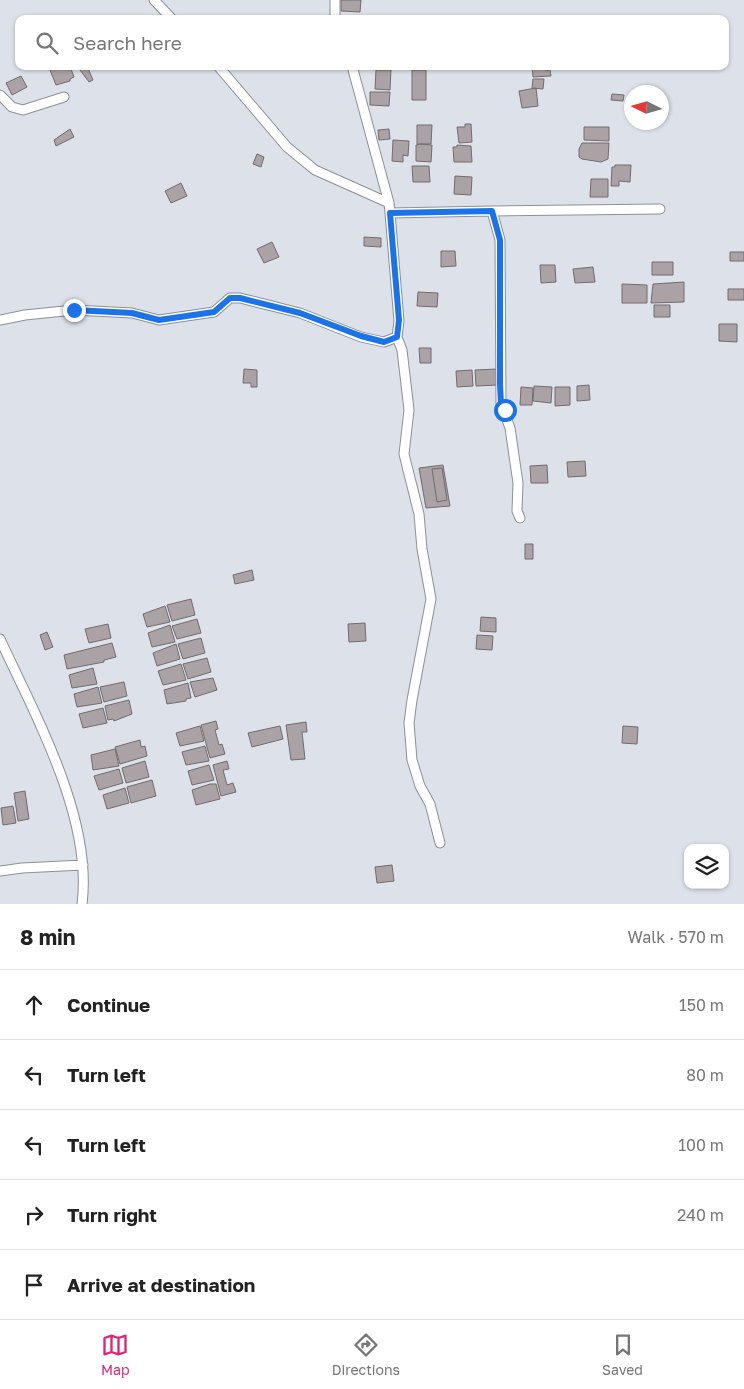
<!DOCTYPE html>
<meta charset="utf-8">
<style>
body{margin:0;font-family:"Golos Text",sans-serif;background:#f6f6f6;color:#222}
.controls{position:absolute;right:15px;bottom:15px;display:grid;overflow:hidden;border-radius:10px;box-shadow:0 1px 4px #0004}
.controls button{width:45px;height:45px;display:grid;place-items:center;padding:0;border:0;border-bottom:1px solid #e0e0e0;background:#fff;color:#222;font:25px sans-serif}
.compass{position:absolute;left:624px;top:85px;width:45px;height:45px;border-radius:50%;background:#fff;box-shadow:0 1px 4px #0004;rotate:275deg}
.stop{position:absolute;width:15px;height:15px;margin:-11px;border:4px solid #1a73e8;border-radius:50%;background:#fff}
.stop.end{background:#1a73e8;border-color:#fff;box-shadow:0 1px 5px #0008}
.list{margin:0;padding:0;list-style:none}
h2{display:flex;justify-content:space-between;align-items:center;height:65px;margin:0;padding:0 20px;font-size:21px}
h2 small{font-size:16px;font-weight:400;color:#767676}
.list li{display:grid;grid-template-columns:32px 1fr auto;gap:15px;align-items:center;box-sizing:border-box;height:70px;padding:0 20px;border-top:1px solid #e0e0e0}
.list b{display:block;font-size:19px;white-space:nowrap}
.list em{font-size:16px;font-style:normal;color:#767676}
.icon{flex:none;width:28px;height:28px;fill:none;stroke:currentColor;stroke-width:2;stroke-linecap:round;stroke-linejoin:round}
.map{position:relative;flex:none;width:744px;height:904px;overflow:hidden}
.search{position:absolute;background:#fff;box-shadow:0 1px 4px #0004;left:15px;right:15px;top:15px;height:55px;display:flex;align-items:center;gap:12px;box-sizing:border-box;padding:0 18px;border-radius:10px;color:#767676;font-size:19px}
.sheet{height:415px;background:#fff}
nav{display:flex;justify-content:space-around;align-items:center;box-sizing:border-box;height:70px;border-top:1px solid #e0e0e0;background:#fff;font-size:14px;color:#767676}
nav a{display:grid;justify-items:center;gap:2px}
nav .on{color:#db2777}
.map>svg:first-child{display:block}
</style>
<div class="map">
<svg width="744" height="904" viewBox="0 0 744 904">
<rect width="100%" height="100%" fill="#dde1e9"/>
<!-- building -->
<path fill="#aaa2a5" stroke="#726a6e" d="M341 0H361L360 12 341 11Z
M58 66H70L74 77 70 79V81L56 85 50 70Z
M87 66 93 80 89 82 80 70Z
M532 66H545V70H550L551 76 533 77Z
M376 70H391L390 90 375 89Z
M412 70H426V100H412Z
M21 76 27 87 12 95 6 83Z
M533 79H544L543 89 532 88Z
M536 88 538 106 522 108 519 91Z
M370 92H390L389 106 370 105Z
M612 94 624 95 623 101 611 100Z
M465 124H471L472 142 459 143 457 127H465Z
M417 125H432L431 144H417Z
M584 127H609V141L584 140Z
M70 129 74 137 56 146 54 140Z
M389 129 390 139 379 140 378 130Z
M393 140 409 141 408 156 403 155V162L392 161Z
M582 143H609L608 159 601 162 582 159 579 157V149Z
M421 144 432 145 431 162 416 161V145Z
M457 145 471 146 472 162H454L453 147H457Z
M257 154 264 157 261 167 253 164Z
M615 165H631L630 182 619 181V186H611L612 167H615Z
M412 166H429L430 182H413Z
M455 176 472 177 471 195 454 194Z
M591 179H608V197H590Z
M181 183 187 196 171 203 165 191Z
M364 237 381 238V247L364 246Z
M272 242 279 257 264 263 257 249Z
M441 251H455L456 266 441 267Z
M730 252H744V261H730Z
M652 262H673V275H652Z
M540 265H555L556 282 541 283Z
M593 267 595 282 575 283 573 269Z
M684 282V302L651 303 653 284Z
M622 284 647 285V303H622Z
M728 289H744V300H728Z
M418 292 438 293 437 307 417 306Z
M654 305H670V317H654Z
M719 324H737V342L719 341Z
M419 348H431V363H420Z
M244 369 257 370V387H251V383H243Z
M497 369 498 385 476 386 475 370Z
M472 370 473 386 457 387 456 371Z
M589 385 590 400 577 401V386Z
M534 386 552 387 551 403 533 401Z
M521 387 533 388 532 405H520Z
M555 387H570V405L555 406Z
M585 461 586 476 568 477 567 462Z
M443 465 450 506 426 508 419 468Z
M547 465 548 483H531L530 466Z
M442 468 447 500 437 502 432 469Z
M525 544H533V559H525Z
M252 570 254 580 235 584 233 575Z
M191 599 195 615 172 621 167 605Z
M165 606 170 622 147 627 143 614Z
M481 617 496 618V632L480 631Z
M197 619 201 633 177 639 172 626Z
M365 623 366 641 349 642 348 624Z
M108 624 111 638 89 643 85 629Z
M170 625 175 642 152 647 148 633Z
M47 632 53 647 45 650 40 635Z
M477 635 493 636 492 650 476 649Z
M201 638 205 653 183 659 178 644Z
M112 643 116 657 104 660V662L67 669 64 655Z
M176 644 180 659 157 666 153 653Z
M207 658 211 672 188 679 183 664Z
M181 664 186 680 163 685 158 671Z
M93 668 97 684 72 688 69 675Z
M213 678 217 690 195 697 190 682Z
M124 682 127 696 104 702 100 687Z
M188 683 191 698 186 699V701L167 704 164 690Z
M98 687 102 703 77 707 74 694Z
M129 700 132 714 114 721 113 719 108 720 105 706Z
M103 708 107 723 83 728 79 714Z
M216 721 218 729 215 730 219 745 222 744 225 754 210 758 201 725Z
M306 722 307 732H302L305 759 291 760 286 725Z
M200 726 204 741 180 746 176 733Z
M280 726 283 739 252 747 248 733Z
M623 726 638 727 637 744 622 743Z
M140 740 141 747 145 746 147 756 120 764 115 747Z
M205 746 209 761 186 765 182 752Z
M115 749 119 766 93 770 91 755Z
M145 761 149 777 126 783 122 768Z
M227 761 229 769 223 770 227 785 233 783 236 792 221 796 213 765Z
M209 765 214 780 192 785 188 771Z
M119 769 123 783 99 790 94 776Z
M152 780 156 796 131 803 127 787Z
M210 784H216L220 799 196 805 192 790Z
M125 788 129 803 107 809 103 795Z
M25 791 29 819 18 821 14 793Z
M13 806 16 823 3 825 1 808Z
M392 865 394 881 377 883 375 867Z"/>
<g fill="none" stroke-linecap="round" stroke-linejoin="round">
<defs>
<path id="street" d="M154 0 172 19
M335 0V19
M218 66 287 147 315 170 389 203 390 213 492 211
M352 66 389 203
M0 95 12 107 23 110 64 97
M0 320 25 315 74 310 132 313 159 320 214 312 230 298H240L300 313 361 337 384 342 397 337 399 321 390 213
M397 337 402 350 409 410 404 454 419 514 422 549 431 599 412 700 409 723 412 760 420 786 430 804 440 843
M520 518 517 511 518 483 510 428 501 403 500 240 492 211 660 209
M0 639C35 715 93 818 82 904
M0 871 22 868 83 865"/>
</defs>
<!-- street casing -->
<use href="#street" stroke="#8c9097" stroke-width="11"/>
<!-- street -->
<use href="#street" stroke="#fff" stroke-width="9"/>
</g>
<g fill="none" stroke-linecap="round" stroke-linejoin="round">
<!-- route -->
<path stroke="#1a73e8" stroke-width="6" d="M74 310 132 313 159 320 214 312 230 298H240L300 313 361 336 384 342 397 337 399 320 390 213 492 211 500 240V384L501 404 505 410"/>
</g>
</svg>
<div class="controls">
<button><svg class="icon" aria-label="layers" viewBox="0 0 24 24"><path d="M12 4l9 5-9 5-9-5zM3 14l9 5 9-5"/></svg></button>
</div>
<svg class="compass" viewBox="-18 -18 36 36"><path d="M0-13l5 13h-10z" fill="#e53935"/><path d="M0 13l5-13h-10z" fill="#767676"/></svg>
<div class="stop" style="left:505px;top:410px"></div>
<div class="stop end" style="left:74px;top:310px"></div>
<div class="search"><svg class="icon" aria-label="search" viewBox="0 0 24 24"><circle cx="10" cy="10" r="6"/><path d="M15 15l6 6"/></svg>Search here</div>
</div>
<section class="sheet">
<h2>8 min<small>Walk · 570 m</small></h2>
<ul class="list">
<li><svg class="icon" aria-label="ahead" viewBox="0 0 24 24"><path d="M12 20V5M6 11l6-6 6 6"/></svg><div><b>Continue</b></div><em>150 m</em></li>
<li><svg class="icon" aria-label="left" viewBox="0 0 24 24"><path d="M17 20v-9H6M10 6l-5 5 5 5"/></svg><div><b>Turn left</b></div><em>80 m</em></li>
<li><svg class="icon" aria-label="left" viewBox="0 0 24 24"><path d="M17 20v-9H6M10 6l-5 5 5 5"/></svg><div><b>Turn left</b></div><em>100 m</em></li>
<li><svg class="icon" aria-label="right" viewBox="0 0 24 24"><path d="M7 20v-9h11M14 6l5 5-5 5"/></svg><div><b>Turn right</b></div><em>240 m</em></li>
<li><svg class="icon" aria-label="arrive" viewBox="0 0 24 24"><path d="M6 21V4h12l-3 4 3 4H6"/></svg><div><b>Arrive at destination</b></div></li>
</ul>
</section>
<nav>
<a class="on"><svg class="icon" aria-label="map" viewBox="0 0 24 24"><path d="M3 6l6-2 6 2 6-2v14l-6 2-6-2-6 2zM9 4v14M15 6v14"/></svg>Map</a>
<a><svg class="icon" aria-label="directions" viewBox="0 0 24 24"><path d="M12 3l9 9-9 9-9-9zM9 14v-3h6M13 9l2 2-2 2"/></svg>Directions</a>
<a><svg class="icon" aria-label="saved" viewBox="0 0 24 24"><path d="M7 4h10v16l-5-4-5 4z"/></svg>Saved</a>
</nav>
